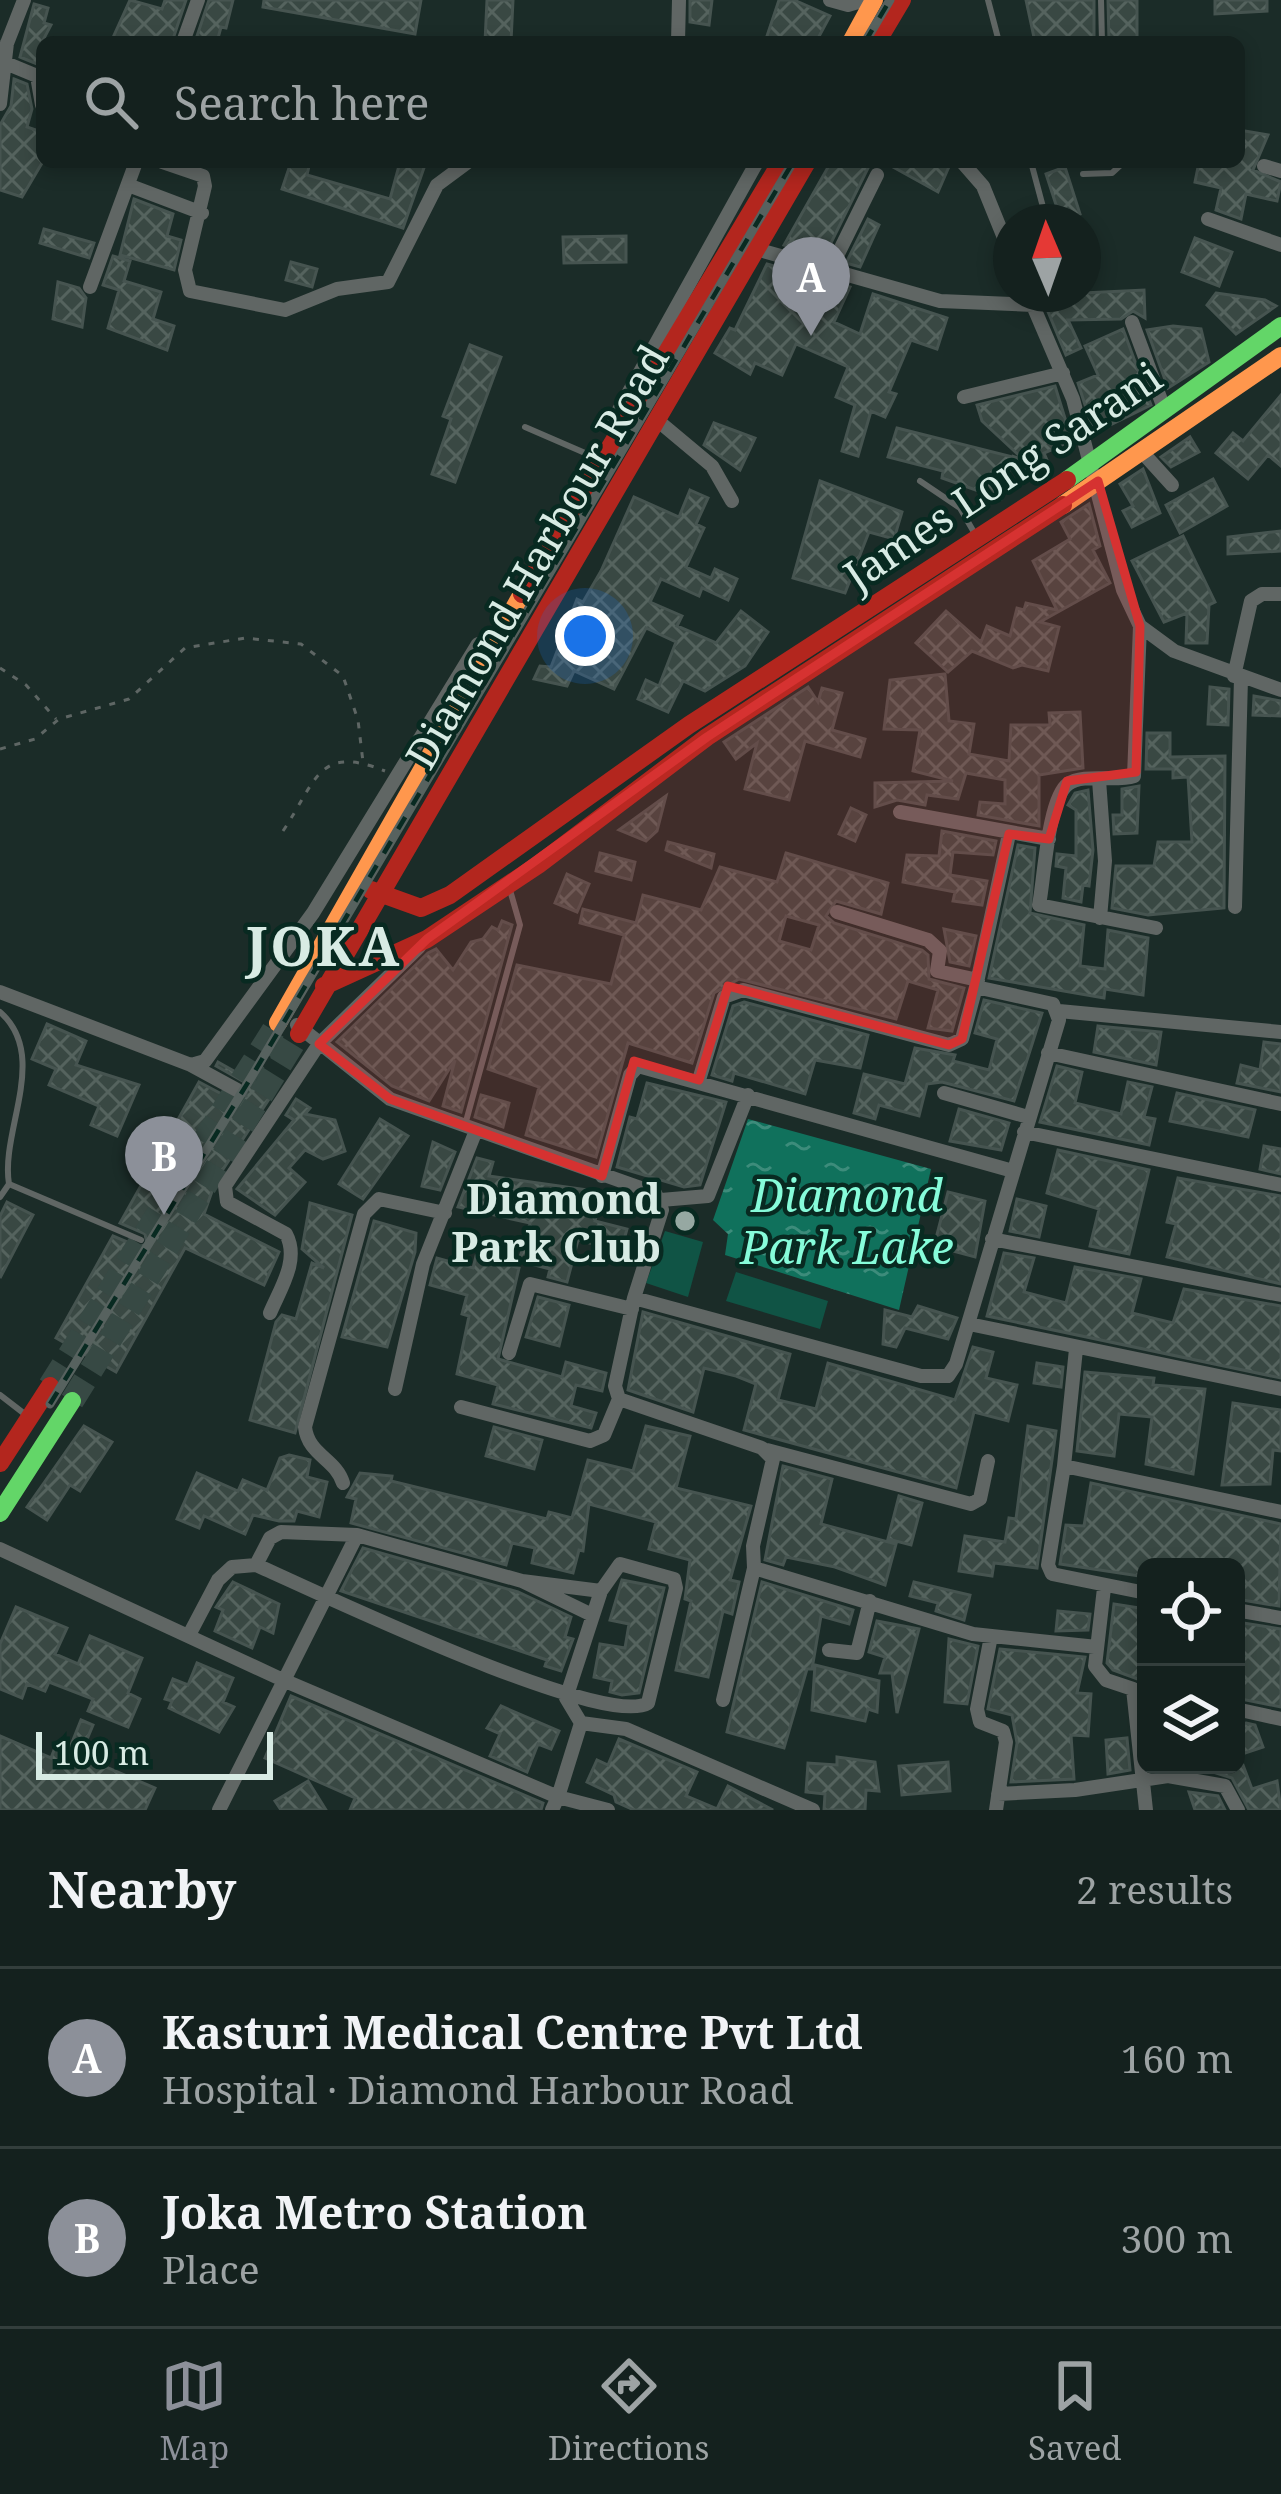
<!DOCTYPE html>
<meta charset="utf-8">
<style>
body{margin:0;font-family:"Noto Serif",serif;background:#1d2927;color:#f1f3f6}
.controls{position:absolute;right:36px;bottom:36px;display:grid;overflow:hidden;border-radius:18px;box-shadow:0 6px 18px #0003}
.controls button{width:108px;height:108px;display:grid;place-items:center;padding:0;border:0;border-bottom:3px solid #333e3c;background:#14211e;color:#f1f3f6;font:60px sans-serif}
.compass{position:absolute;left:993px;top:204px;width:108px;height:108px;border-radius:50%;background:#14211e;box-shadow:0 6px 18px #0003;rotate:358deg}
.scale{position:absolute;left:36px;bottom:30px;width:237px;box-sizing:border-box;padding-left:12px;border:6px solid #d8ebe4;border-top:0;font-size:33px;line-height:42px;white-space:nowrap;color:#d8ebe4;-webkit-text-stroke:9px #082a21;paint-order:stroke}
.you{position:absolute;left:585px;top:636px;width:42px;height:42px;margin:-30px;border:9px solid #fff;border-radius:50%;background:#1a73e8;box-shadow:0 0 0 18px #1a73e833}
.badge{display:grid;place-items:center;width:78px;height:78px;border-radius:50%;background:#8c9099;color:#fff;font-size:39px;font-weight:700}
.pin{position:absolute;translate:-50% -99px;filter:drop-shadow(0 3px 6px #0008)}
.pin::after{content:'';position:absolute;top:63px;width:42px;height:36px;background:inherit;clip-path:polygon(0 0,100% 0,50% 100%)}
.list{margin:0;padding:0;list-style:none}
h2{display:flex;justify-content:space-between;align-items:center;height:156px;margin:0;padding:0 48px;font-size:51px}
h2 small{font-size:39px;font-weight:400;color:#9da3a4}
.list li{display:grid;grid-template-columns:78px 1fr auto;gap:36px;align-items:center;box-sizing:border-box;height:180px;padding:0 48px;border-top:3px solid #333e3c}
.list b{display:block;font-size:45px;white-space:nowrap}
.list p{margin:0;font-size:39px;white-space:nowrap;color:#9da3a4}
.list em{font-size:39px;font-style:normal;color:#9da3a4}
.icon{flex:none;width:66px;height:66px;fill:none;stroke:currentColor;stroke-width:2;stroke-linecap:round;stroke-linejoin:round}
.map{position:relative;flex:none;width:1281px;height:1810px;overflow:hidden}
.search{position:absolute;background:#14211e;box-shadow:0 6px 18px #0003;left:36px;right:36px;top:36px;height:132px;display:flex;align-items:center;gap:30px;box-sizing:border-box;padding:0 42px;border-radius:18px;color:#9da3a4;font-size:45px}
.sheet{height:516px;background:#14211e}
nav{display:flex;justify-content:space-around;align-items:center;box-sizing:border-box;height:168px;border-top:3px solid #333e3c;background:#14211e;font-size:33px;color:#9da3a4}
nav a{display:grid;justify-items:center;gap:6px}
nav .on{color:#8c9099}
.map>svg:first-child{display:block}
</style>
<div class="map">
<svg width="1281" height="1810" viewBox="0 0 1281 1810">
<defs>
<pattern id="water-ripples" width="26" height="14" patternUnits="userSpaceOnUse" patternTransform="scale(3)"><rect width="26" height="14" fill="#10715c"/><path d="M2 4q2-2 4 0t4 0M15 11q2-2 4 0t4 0" fill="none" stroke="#3d8c7b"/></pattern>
<pattern id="building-cross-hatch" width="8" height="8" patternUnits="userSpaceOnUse" patternTransform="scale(3)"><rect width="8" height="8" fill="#394843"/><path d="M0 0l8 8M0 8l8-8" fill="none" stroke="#55635e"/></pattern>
</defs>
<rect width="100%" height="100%" fill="#1b2c28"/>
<!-- green -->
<path fill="#105445" d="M665 1231 703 1242 688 1297 646 1283Z
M736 1272 828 1301 820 1329 726 1301Z"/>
<!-- water -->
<path fill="url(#water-ripples)" d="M748 1119 931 1169 899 1310 725 1255 728 1234 713 1220Z"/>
<!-- building -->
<path fill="url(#building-cross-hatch)" stroke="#465450" stroke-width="3" fill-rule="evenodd" d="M130 0 162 9 165 0H186L172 42H111Z
M209 0H233L226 28 221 27 217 42H195Z
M264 0H421L415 34 263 7Z
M487 0H513L511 42H485Z
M690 0H712L709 25 690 22Z
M779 0H794L830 16 816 42H765Z
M1026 0H1094V42H1035Z
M1108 0H1137V42H1109Z
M1215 0H1267V11L1215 14Z
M34 4 48 8 44 23 51 25 42 42V66L20 57Z
M14 79 27 84 32 109 27 127 42 132V163L22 197 0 190V125L11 106Z
M1239 130 1268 135 1253 170 1281 182 1277 201 1246 194 1241 219 1216 210 1221 188 1195 182 1199 162H1239Z
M291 162H310L307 175 390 199 400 162H426L403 228 282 189Z
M831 162H871L824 257 784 245Z
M884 162H951L938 192Z
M1065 167 1080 214 1061 220 1046 174Z
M134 199 173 214 167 236 181 240 174 270 120 255Z
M868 219 879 225 860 267 846 263Z
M44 229 94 243 89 258 40 243Z
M626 236V262L564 263 563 237Z
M1195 238 1232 252 1219 286 1182 272Z
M113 256 130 261 124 281 161 292 153 319 174 326 167 350 108 328 119 290 103 285Z
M291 262 317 269 312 287 286 280Z
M767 264 850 287 834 322 860 334 873 294 947 318 937 349 911 340 889 392 896 394 885 417 871 411 858 456 842 451 855 405 836 397 848 367 796 344 782 375 755 363 750 374 715 353 730 328 735 330Z
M58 282 79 288 86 298 82 327 53 319Z
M1144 290 1145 318 1133 311 1121 319 1068 320 1081 348 1066 355 1044 302 1062 294Z
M1216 293 1265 300 1276 306 1236 334 1207 305Z
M1173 326 1201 329 1209 362 1168 388 1147 330Z
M1123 329 1151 405 1094 433 1078 383 1098 375 1085 346Z
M470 345 501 357 455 482 432 474 451 419 443 416Z
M1055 386 1072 441 1044 453 1050 467 1027 477 1015 457 1024 460 982 421 977 405Z
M1281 395V466L1268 455 1248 479 1216 453 1233 433 1243 441Z
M714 423 755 438 740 470 704 445Z
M897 428 1013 457 1001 499 942 478 943 471 888 457Z
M1190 437 1199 452 1171 467 1161 457Z
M1143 469 1160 513 1132 527 1123 511 1133 506 1120 484Z
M1213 479 1227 506 1180 533 1166 505Z
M820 481 902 512 894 539 869 532 845 593 793 578Z
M690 490 708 498 696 524 704 528 686 567 711 578 715 569 737 579 728 600 702 588 699 596 661 579 650 602 682 616 677 626 716 643 741 611 768 632 745 666 705 691 683 681 668 712 638 699 646 680 659 686 676 642 646 628 614 689 574 671 567 686 534 679 540 666 551 667 577 599 583 602 601 571 634 497 679 517Z
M1089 504 1100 546 1093 550 1110 583 1040 622 1059 627 1048 671 1022 665 1013 668 972 651 948 672 916 643 946 611 981 642 987 626 1010 636 1017 608 1024 610 1026 603 1057 610 1033 561 1070 539 1061 522Z
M1281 531V551L1228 554V537Z
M1183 536 1215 602 1209 605 1207 643H1186L1187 613 1164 622 1132 561Z
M945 674 949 721 974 724 969 754 1009 761 1011 725H1050L1049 713 1080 712 1083 768 1039 775V826L978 815 980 802 1005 804V780L966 773 958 799 927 795 925 805 897 800 875 807V783L953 781 913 771 920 730 884 729 890 680Z
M808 687 818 702 822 688 842 693 832 730 865 739 860 757 805 741 789 800 745 789 757 743 736 759 724 742Z
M1210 687 1229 689 1228 725 1208 724Z
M1254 696 1281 701V716L1253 715Z
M1147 733H1170V757L1225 756 1224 908 1148 915 1112 908 1116 866H1154L1158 842H1192L1188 777 1173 778V769H1146Z
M1139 786 1137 833 1114 834 1113 815H1122V789Z
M1088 790 1093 850 1089 886 1083 885 1081 902 1063 898 1066 868 1056 866 1057 854 1076 856V810L1068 805 1075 793Z
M666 796 657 831 646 841 619 830Z
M851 808 866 815 855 841 839 834Z
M942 831 996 841 993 855 953 852 950 875 987 881 982 905 953 901 955 892 903 882 907 855 939 856Z
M668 842 714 854 711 868 666 850Z
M1018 845 1035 848 1030 913 1084 925 1080 966 1105 969 1108 930 1148 938 1143 995 1105 989 1104 998 989 978Z
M600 853 635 862 631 880 596 871Z
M786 853 888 883 881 914 836 901 826 916 834 923 922 950 928 955 929 979 964 988 952 1031 928 1028 938 990 908 981 896 1019 739 979 714 993 692 1063 628 1043 596 1157 526 1135 539 1087 488 1069 517 965 611 984 624 935 580 923 583 909 636 923 643 895 701 910 720 867 777 882ZM786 916 819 925 811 950 779 941Z
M567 874 589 884 577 912 555 903Z
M502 921 512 925 461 1112 443 1106 455 1060 429 1101 392 1086 337 1042 428 953 436 949 453 970 471 942 483 939 492 927 498 930Z
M944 929 976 936 969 966 950 962Z
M984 1000 1042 1013 1014 1101 942 1082 927 1084 919 1116 879 1105 875 1119 854 1113 864 1074 905 1084 915 1048 955 1055 953 1061 989 1070 997 1039 975 1033Z
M744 1002 868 1035 860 1068 815 1060 805 1094 734 1073 732 1081 712 1075 733 1006Z
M47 1024 86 1041 76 1065 139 1085 117 1136 91 1125 99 1106 49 1085 56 1069 32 1059Z
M1098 1026 1161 1032 1156 1065 1094 1052Z
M1264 1042 1281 1044V1092L1237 1083 1241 1065 1260 1070Z
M218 1062 273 1093 216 1180 204 1214 279 1252 264 1285 185 1248 116 1372 56 1338 113 1236 139 1247 147 1244 145 1234 120 1223 199 1082 233 1100 246 1096V1083L216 1066Z
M1057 1066 1082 1072 1075 1103 1121 1114 1128 1082 1152 1087 1144 1117 1155 1119 1149 1145 1040 1122Z
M647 1083 726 1102 700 1185 684 1187 617 1167 630 1117 637 1119Z
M1177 1093 1255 1110 1248 1137 1170 1121Z
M481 1095 509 1103 503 1127 475 1117Z
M296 1099 310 1108 305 1114 335 1120 345 1151 323 1159 305 1150 289 1168 305 1182 275 1215 237 1189 294 1120 286 1115Z
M959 1109 1009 1123 1001 1150 950 1141Z
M380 1119 408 1136 363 1199 339 1184Z
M433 1142 455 1152 440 1190 422 1186Z
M1264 1146 1281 1149V1174L1260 1169Z
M1058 1150 1149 1170 1129 1254 1090 1246 1099 1209 1047 1193Z
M477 1158 493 1162 489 1176 602 1192 595 1221 627 1229 621 1251 578 1240 567 1282 548 1277 550 1269 519 1261 530 1223 458 1207Z
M1178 1178 1281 1196V1284L1167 1257 1176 1224 1167 1222Z
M948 1192 985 1201 975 1257 934 1246Z
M1017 1199 1046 1206 1039 1237 1010 1231Z
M7 1202 33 1215 0 1278V1216Z
M310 1203 352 1215 295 1433 250 1420 276 1322 282 1315 296 1319 312 1263 324 1268 302 1249Z
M374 1221 416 1233 415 1252 387 1347 342 1337Z
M1004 1253 1034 1258 1024 1292 1066 1303 1075 1267 1141 1279 1132 1313 1173 1323 1184 1289 1281 1306V1378L987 1316Z
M476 1256 519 1268 498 1359 562 1377 566 1362 606 1373 602 1391 576 1385 571 1406 596 1413 591 1428 493 1404 498 1385 457 1374 469 1316 462 1314 467 1295 430 1285 437 1258 473 1268Z
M538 1297 569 1305 559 1346 526 1337Z
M918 1306 957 1318 948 1339 905 1328 896 1347 883 1344 885 1310 912 1317Z
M643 1312 790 1354 778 1400 816 1409 828 1363 955 1400 973 1347 993 1352 986 1378 1017 1385 1008 1421 974 1412 956 1488 744 1430 756 1384 736 1376 704 1368 693 1412 628 1390Z
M1037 1363 1063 1367 1061 1387 1034 1383Z
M1085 1372 1154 1378 1153 1385 1205 1389 1193 1474 1146 1464 1152 1417 1119 1414 1114 1456 1077 1451Z
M1233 1403 1281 1410V1451L1273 1450 1270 1484 1222 1485Z
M84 1426 112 1442 80 1491 70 1485 47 1520 27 1507Z
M646 1426 690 1436 676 1488 751 1506 730 1580 739 1582 732 1614 723 1611 708 1677 676 1670 691 1601 685 1599 690 1560 649 1549 656 1522 589 1504 583 1551 579 1550 573 1573 532 1563 535 1548 512 1543 506 1565 351 1523 356 1499 347 1497 360 1473 392 1476 391 1481 547 1519 549 1512 572 1518 588 1460 633 1471Z
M1028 1426 1056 1431 1037 1568 994 1563 992 1576 959 1571 965 1536 1005 1542 1009 1518 1016 1519Z
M494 1427 542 1440 534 1469 486 1456Z
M289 1455 310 1460 307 1477 327 1482 319 1517 297 1511 294 1521H279L253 1515 245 1534 204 1516 199 1528 177 1519 197 1473 238 1491 243 1480 267 1490 280 1458Z
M783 1466 832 1479 821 1524 896 1544 885 1585 835 1567 786 1557 783 1565 765 1560Z
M1091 1483 1281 1524 1279 1606 1236 1599 1238 1567H1146V1577L1060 1564 1066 1525 1084 1526Z
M899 1496 922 1503 911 1545 888 1539Z
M363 1548 518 1592 571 1617 565 1637 573 1639 561 1671 545 1666 547 1660 341 1591Z
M622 1580 664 1588 639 1693 622 1695 610 1692 612 1681 594 1677 600 1644 625 1648 629 1624 610 1620Z
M233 1582 279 1604 273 1633 260 1627 252 1648 215 1631 223 1610 216 1607Z
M762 1582 853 1610 849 1624 821 1616 812 1669H807L784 1748 727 1732Z
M914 1582 970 1595 964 1620 936 1611 938 1603 910 1596Z
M1114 1604 1146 1609V1682L1113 1670 1107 1663Z
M16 1607 67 1628 55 1654 78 1664 90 1636 142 1658 128 1693 140 1699 128 1727 88 1711 93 1699 49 1682 45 1691 27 1684 22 1698 0 1689V1644Z
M1058 1611 1090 1614 1088 1630 1056 1631Z
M877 1621 919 1629 897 1713 892 1673H880L885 1657 869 1652Z
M1237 1622 1281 1629V1707L1236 1698Z
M949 1639 978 1646 967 1704 945 1702Z
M1000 1649 1085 1657 1077 1693 1091 1694 1088 1736 1071 1735 1074 1779 1011 1782 1017 1743 1012 1715 988 1709Z
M197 1663 233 1678 223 1702 234 1707 219 1732 169 1708 172 1701 165 1699 173 1679 188 1685Z
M815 1665 879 1681 877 1712 868 1709 865 1721 812 1710Z
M291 1696 543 1803 541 1810H350L355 1798 265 1758Z
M501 1706 559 1731 551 1749 538 1744 527 1772 490 1756 500 1734 487 1728Z
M81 1720 93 1725 80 1756 155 1788 145 1810H0V1736L51 1758 56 1745 69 1750Z
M1246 1723 1255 1725 1263 1747 1242 1754 1236 1726Z
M1127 1738 1130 1770 1108 1774 1106 1740Z
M619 1739 697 1772 686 1796 717 1809 728 1786 773 1810H634L616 1802 614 1795 587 1782 597 1760 608 1765Z
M837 1757 875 1762 879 1791 866 1790 865 1810H824L825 1794 806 1792 808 1763 837 1765Z
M948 1762 950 1791 902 1795 899 1766Z
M1191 1765H1243L1252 1789 1277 1781 1281 1810H1249L1232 1778Z
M308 1781 326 1810H281L275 1801Z
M1189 1792 1218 1796 1225 1810H1195Z"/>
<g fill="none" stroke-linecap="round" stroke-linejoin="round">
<!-- highway-tunnel -->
<path stroke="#374944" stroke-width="24" stroke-dasharray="24 12" stroke-linecap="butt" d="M50 1386 278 1023
M72 1401 299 1034"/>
<!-- path -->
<path stroke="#5e6664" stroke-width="3" stroke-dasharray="6 9" stroke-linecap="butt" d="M0 668 26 685 56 719
M0 749 35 739 59 719 129 699 185 648 245 638 301 644 343 676 358 720 363 762
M283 831C317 780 318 744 385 771"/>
<!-- lane -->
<path stroke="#606664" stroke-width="6" d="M988 0 999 42
M1101 0 1102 42
M1031 162 1047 222
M1083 174 1112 173 1124 162
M525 427 592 456
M920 481 960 508 975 534
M0 1012C50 1056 0 1131 9 1184L0 1197
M465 1125 520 925 510 890
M9 1184 141 1240
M0 1395 26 1415"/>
<!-- street -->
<path stroke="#606664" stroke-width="14" d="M830 0 848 5 865 0
M183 42 198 0
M678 42 679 0
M4 51 24 0
M8 64 37 76 42 105
M0 104 7 43
M162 162 203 176 205 186 185 270 190 291 285 310 337 289 388 282 437 185 468 162
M962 162 983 186 1011 255
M1264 166 1281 171
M128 185 202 213
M1208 219 1281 245
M756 249 940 301 1033 305
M830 270 877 175
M90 287 136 162
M1028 294 1073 399 1123 590 1140 626 1174 651 1281 690
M1132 322 1165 411
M964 397 1063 373
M614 419 757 162
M657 420 712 466 732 501
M1143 453 1172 485
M1140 626 1134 776C1116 782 1083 773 1068 784 1048 798 1044 881 1039 905L1156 928
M1234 676 1251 601 1262 594H1281
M1099 780 1105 861 1100 918
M900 812 1049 839
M1235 907 1241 678
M837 912 928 940 940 951 937 971 978 980
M976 987 1009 834
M0 992 191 1065 205 1061 313 913 478 644
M1059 1011 1281 1032
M297 1025 390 1099 655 1193 662 1210 634 1298 921 1376H948L956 1364 1059 1020 1053 1004 976 987 962 1039 949 1045 743 990 724 997 699 1080
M1048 1053 1281 1104
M191 1065 237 1090
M944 1093 1028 1117
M1024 1132 1281 1185
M602 1176 630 1075 638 1066 1013 1171
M661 1200 708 1196 748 1095
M992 1239 1281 1295
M634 1298 615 1386 619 1399 762 1448 773 1459 753 1546 754 1568 973 1634 1097 1647
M270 1313C280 1289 300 1260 286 1234L227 1202 225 1186 319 1044 419 947
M969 1324 1281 1389
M1076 1349 1064 1466 1281 1512
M509 1353 530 1284 632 1309
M395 1389 423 1264 475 1133
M461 1407 590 1441 604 1435 619 1399
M767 1450 971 1504 980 1499 988 1461
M1064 1466 1048 1565 1052 1574 1146 1593
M343 1483C336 1459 308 1455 305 1427L364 1214 379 1199 445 1213
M0 1549 283 1680 558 1797 552 1810
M256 1565C315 1591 604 1730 648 1703L676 1588 674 1579 620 1564 601 1591 522 1581
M1104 1588 1095 1666 1106 1680 1133 1689 1146 1810
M1236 1610 1281 1618
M189 1635 218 1580 232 1567 256 1565 270 1538 281 1532 357 1535 522 1581 590 1614
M991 1636 977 1709 980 1722 1003 1731 1006 1742 996 1810
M829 1650 857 1653 870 1601
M723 1700 754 1568
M1236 1709 1281 1719
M581 1723 626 1729 813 1810
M998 1794 1075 1790 1168 1776 1225 1786 1238 1810
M558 1797 581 1723 566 1698 601 1591
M558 1797 608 1810
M219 1810 357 1535"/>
<!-- fast -->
<path stroke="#63d668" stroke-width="18" d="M1067 480 1281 326
M0 1513 72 1401"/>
<!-- slow -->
<path stroke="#ff974d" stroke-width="18" d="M851 42 874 0
M1063 505 1281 356
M278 1023 522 594"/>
<!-- jam -->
<path stroke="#b3261e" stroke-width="18" d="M877 42 902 0
M522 594 781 162
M371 890 421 908 450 895 689 725 1067 480
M324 986 427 939 538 865 707 737 1063 505
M299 1034 807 162
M0 1463 50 1386"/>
<defs>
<path id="rail" d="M865 42 890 0
M50 1404 255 1071 793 162"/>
</defs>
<!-- rail casing -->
<use href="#rail" stroke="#57625f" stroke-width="9"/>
<!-- rail -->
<use href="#rail" stroke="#082a21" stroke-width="4.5" stroke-dasharray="14" stroke-linecap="butt"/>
</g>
<!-- marked area -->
<path fill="#d63231" fill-opacity="0.2" stroke="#d63231" stroke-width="9" stroke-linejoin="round" d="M1098 481 1140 626 1136 772 1067 781 1049 839 1009 834 962 1039 949 1045 728 986 699 1080 634 1061 602 1176 390 1099 319 1044 427 939 707 737Z"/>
<!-- markers -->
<circle fill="#96a8a2" stroke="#082a21" stroke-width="4.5" cx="685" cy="1221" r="12"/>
<g text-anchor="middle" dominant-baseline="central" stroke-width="9" stroke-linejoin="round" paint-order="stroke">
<!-- street labels -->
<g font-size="42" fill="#d8ebe4" stroke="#082a21">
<text transform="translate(1002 475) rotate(-34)">James Long Sarani</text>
<text transform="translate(536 556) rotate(-60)">Diamond Harbour Road</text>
</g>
<!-- poi labels -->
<g font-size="42" font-weight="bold" fill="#d8ebe4" stroke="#082a21" text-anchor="end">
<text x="661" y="1197">Diamond<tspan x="661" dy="48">Park Club</tspan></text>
</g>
<!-- water labels -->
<g font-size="45" font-style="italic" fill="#86fcda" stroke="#082a21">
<text x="847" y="1194">Diamond<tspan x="847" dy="52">Park Lake</tspan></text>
</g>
<!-- district labels -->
<g font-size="54" font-weight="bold" letter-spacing="3" fill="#d8ebe4" stroke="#082a21">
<text x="324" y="945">JOKA</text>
</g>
</g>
</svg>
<div class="controls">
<button><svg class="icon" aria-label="locate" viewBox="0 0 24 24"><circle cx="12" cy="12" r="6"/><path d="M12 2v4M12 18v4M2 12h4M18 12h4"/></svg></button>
<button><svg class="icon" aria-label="layers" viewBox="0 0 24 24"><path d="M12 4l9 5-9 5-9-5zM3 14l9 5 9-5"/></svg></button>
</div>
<svg class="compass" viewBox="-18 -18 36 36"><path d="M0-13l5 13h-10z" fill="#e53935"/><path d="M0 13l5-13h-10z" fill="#9da3a4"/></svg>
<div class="scale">100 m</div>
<div class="you"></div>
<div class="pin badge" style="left:811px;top:336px">A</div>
<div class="pin badge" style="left:164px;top:1215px">B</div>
<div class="search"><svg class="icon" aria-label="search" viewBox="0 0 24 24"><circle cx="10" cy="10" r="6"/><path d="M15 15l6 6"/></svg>Search here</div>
</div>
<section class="sheet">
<h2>Nearby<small>2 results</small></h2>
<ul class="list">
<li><span class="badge">A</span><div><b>Kasturi Medical Centre Pvt Ltd</b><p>Hospital · Diamond Harbour Road</p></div><em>160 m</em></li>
<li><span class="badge">B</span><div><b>Joka Metro Station</b><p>Place</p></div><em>300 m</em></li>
</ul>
</section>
<nav>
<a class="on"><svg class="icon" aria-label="map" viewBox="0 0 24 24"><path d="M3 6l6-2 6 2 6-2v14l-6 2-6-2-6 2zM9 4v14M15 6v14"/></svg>Map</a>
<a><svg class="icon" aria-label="directions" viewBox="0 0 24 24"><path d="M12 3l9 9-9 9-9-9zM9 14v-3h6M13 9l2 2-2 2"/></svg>Directions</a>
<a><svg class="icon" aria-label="saved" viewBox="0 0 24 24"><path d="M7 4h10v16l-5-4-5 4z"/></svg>Saved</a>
</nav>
